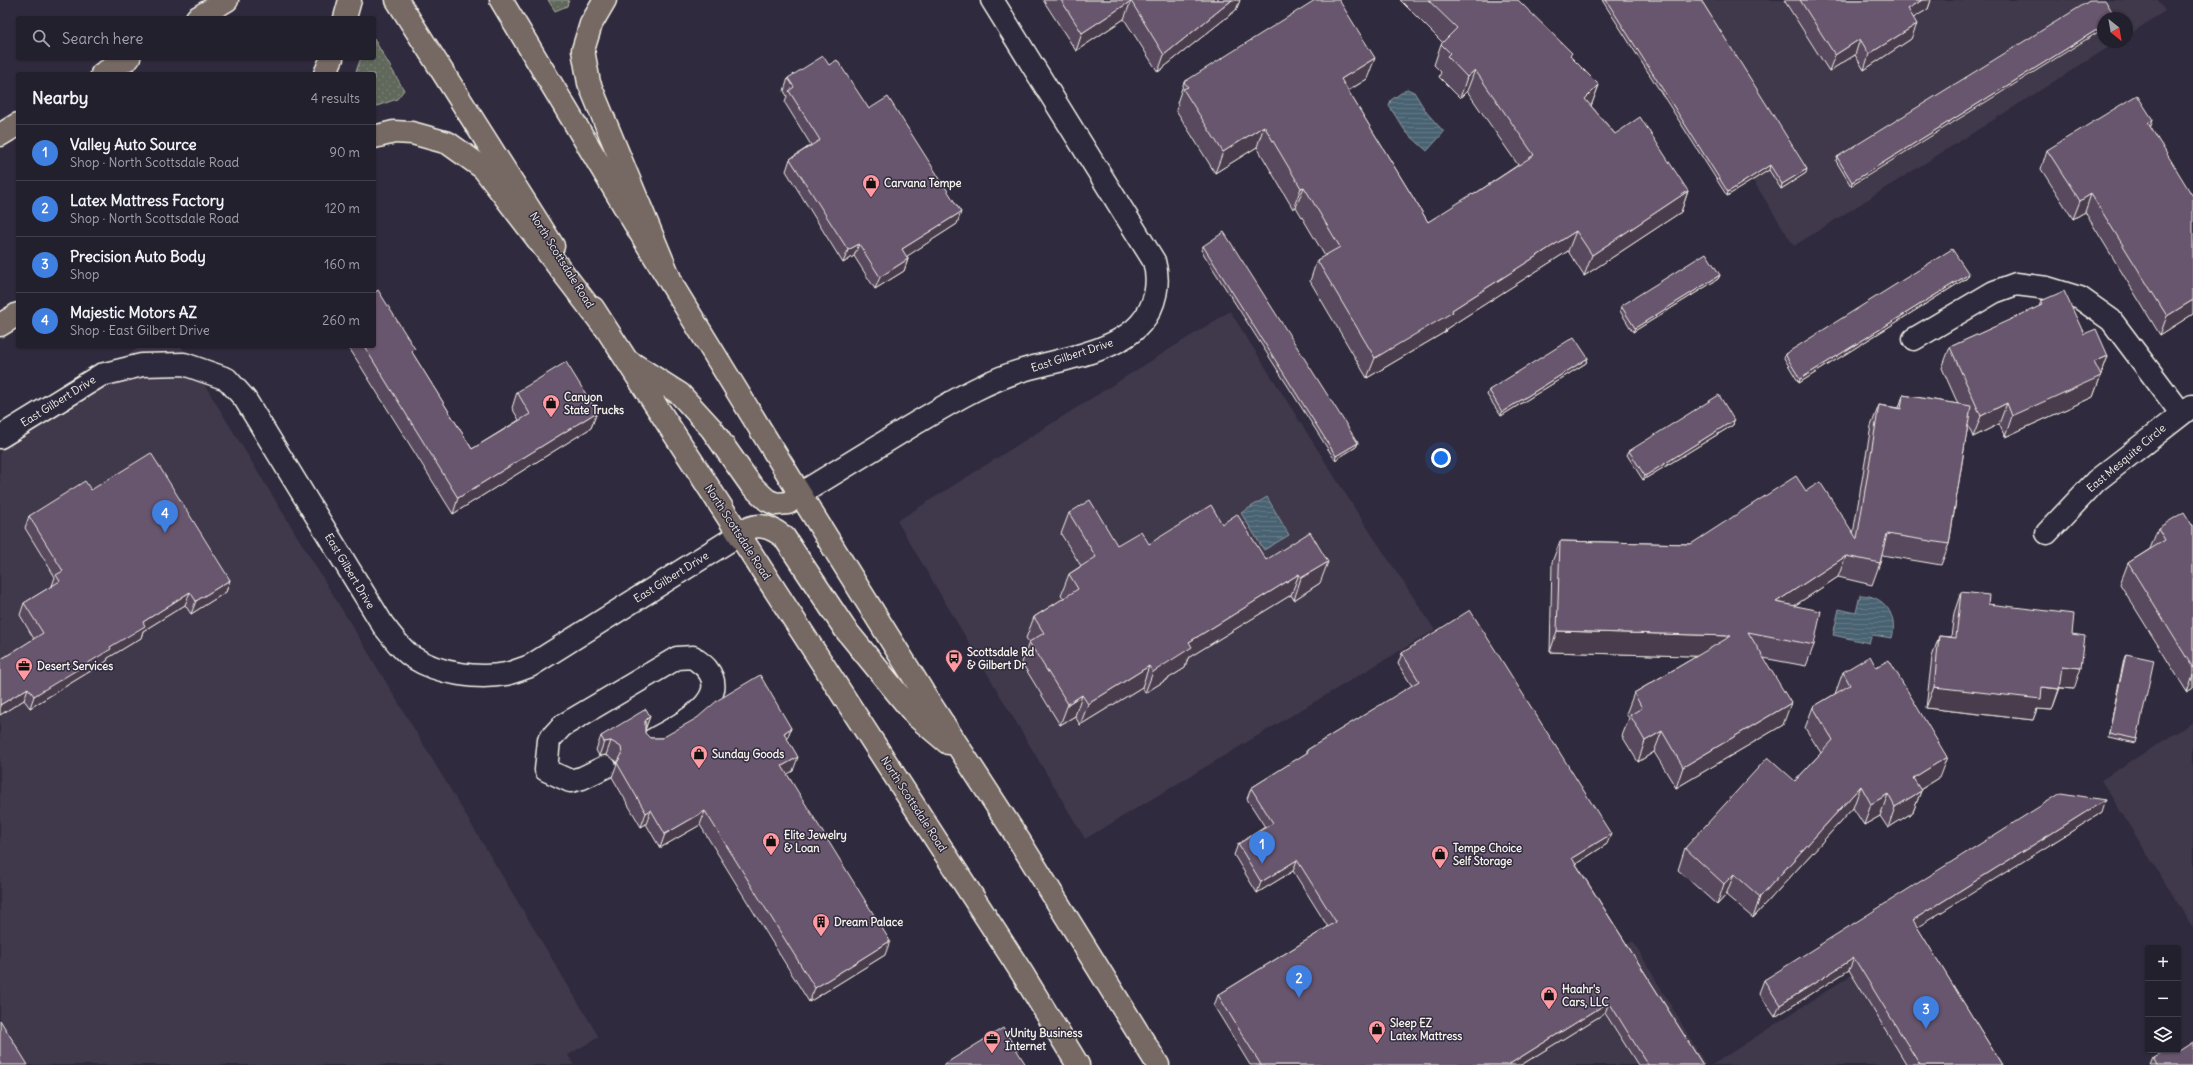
<!DOCTYPE html>
<meta charset="utf-8">
<style>
body{margin:0;font-family:Delius,sans-serif;background:#2f2d3a;color:#f1f3f6}
.controls{position:absolute;right:12px;bottom:12px;display:grid;overflow:hidden;border-radius:4px;box-shadow:0 1px 3px #0004}
.controls button{width:36px;height:36px;display:grid;place-items:center;padding:0;border:0;border-bottom:1px solid #403e4a;background:#23202e;color:#f1f3f6;font:20px sans-serif}
.compass{position:absolute;left:2097px;top:12px;width:36px;height:36px;border-radius:50%;background:#23202e;box-shadow:0 1px 3px #0004;rotate:149deg}
.you{position:absolute;left:1441px;top:458px;width:14px;height:14px;margin:-10px;border:3px solid #fff;border-radius:50%;background:#1a73e8;box-shadow:0 0 0 6px #1a73e833}
.badge{display:grid;place-items:center;width:26px;height:26px;border-radius:50%;background:#ff9aa2;color:#fff;font-size:13px;font-weight:700}
.pin{position:absolute;translate:-50% -33px;filter:drop-shadow(0 1px 2px #0008)}
.pin::after{content:'';position:absolute;top:21px;width:14px;height:12px;background:inherit;clip-path:polygon(0 0,100% 0,50% 100%)}
.list{margin:0;padding:0;list-style:none}
h2{display:flex;justify-content:space-between;align-items:center;height:52px;margin:0;padding:0 16px;font-size:17px}
h2 small{font-size:13px;font-weight:400;color:#a3a3aa}
.list li{display:grid;grid-template-columns:26px 1fr auto;gap:12px;align-items:center;box-sizing:border-box;height:56px;padding:0 16px;border-top:1px solid #403e4a}
.list b{display:block;font-size:15px;white-space:nowrap}
.list p{margin:0;font-size:13px;white-space:nowrap;color:#a3a3aa}
.list em{font-size:13px;font-style:normal;color:#a3a3aa}
.icon{flex:none;width:22px;height:22px;fill:none;stroke:currentColor;stroke-width:2;stroke-linecap:round;stroke-linejoin:round}
.map{position:relative;flex:none;width:2193px;height:1065px;overflow:hidden}
.search{position:absolute;background:#23202e;box-shadow:0 1px 3px #0004;left:16px;top:16px;width:360px;height:44px;display:flex;align-items:center;gap:10px;box-sizing:border-box;padding:0 14px;border-radius:4px;color:#a3a3aa;font-size:15px}
.panel{position:absolute;background:#23202e;box-shadow:0 1px 3px #0004;left:16px;top:72px;width:360px;height:276px;border-radius:4px}
.map>svg:first-child{display:block}
</style>
<div class="map">
<svg width="2193" height="1065" viewBox="0 0 2193 1065">
<defs>
<pattern id="grass-dots" width="8" height="8" patternUnits="userSpaceOnUse"><rect width="8" height="8" fill="#5f675a"/><path d="M2 2h.1M6 6h.1" fill="none" stroke="#777d72" stroke-width="1.8" stroke-linecap="round"/></pattern>
<pattern id="water-rules" width="6" height="5" patternUnits="userSpaceOnUse"><rect width="6" height="5" fill="#496272"/><path d="M0 2.5h6" fill="none" stroke="#647986"/></pattern>
</defs>
<rect width="100%" height="100%" fill="#2f2a3d"/>
<filter id="ink" filterUnits="userSpaceOnUse"><feTurbulence type="fractalNoise" baseFrequency=".025" numOctaves="2"/><feDisplacementMap in="SourceGraphic" scale="8" xChannelSelector="R" yChannelSelector="G"/><feConvolveMatrix kernelMatrix="1 2 1 2 8 2 1 2 1" color-interpolation-filters="sRGB"/></filter>
<g filter="url(#ink)">
<!-- built -->
<path fill="#40374c" d="M1640 0H2158L2165 11 2127 36V18H2103V42H2117L1794 246Z
M1230 311 1359 515 1435 630 1085 839 897 521Z
M142 346H181L362 642 599 1037 568 1055 574 1065H0V428Z
M2193 722V928L2101 780Z
M1910 937 1990 1065H1712Z
M1633 941 1706 1065H1436Z"/>
<!-- grass -->
<path fill="url(#grass-dots)" stroke="#aaaca1" d="M548 0H569L567 6 555 11Z
M374 39 404 90 397 99 374 107V74H355L361 58H374Z"/>
<!-- water -->
<path fill="url(#water-rules)" stroke="#8d9ba1" d="M1407 89 1414 92 1427 113 1444 132 1427 151 1406 132 1389 106 1391 100Z
M1267 497 1289 535 1264 550 1241 513Z
M1860 595C1885 595 1898 616 1892 638L1872 635 1869 643 1833 635 1839 609 1856 613Z"/>
<g fill="none" stroke-linecap="round" stroke-linejoin="round">
<defs>
<path id="minor" d="M1914 339 1994 292 2016 284 2047 288 2080 298 2111 320 2181 413
M0 437 101 375 142 365 184 364 227 379 245 399 383 625C392 636 402 651 414 658 439 674 478 679 506 674 514 672 522 669 530 666L740 534
M800 494C837 471 874 449 911 426 950 403 986 380 1030 368 1064 359 1117 351 1141 323 1156 306 1160 282 1154 261L992 0
M2047 533 2096 481 2192 406
M605 767 582 778 570 781 546 770 549 740 562 726 677 658 693 657C697 661 703 664 707 669 733 702 673 728 651 741"/>
<path id="major" d="M397 0 553 246
M501 0 647 244 800 494 928 700 1017 837 1158 1065
M593 308 1022 973 1078 1065
M630 362 680 394 711 428 751 485 767 500 776 504 788 503 800 494
M740 534C755 521 770 526 784 537L845 629 916 716 948 743"/>
<path id="highway" d="M605 0 591 24 583 50 589 83 673 286
M197 18 227 0
M345 18 350 0
M102 74 129 58
M325 74 332 58
M0 135 18 124
M374 137 394 132 412 133 448 143 483 168 603 325
M0 325 18 314"/>
</defs>
<!-- minor casing -->
<use href="#minor" stroke="#f4f1e8" stroke-width="25"/>
<!-- major casing -->
<use href="#major" stroke="#f4f1e8" stroke-width="25"/>
<!-- highway casing -->
<use href="#highway" stroke="#f4f1e8" stroke-width="25"/>
<!-- minor -->
<use href="#minor" stroke="#2f2a3d" stroke-width="22"/>
<!-- major -->
<use href="#major" stroke="#766964" stroke-width="22"/>
<!-- highway -->
<use href="#highway" stroke="#766964" stroke-width="22"/>
</g>
<!-- wall -->
<path fill="#59495f" stroke="#f4f1e8" d="M1043 0H1240L1236 10 1158 72 1124 19 1076 51Z
M1400 0H1518L1571 57 1599 85 1591 106 1615 134 1688 191 1681 212 1584 276 1568 251 1446 329 1445 332 1367 378 1310 281 1317 260 1325 256 1296 207 1293 209 1257 147 1215 173 1176 110 1178 105 1177 103 1184 82 1367 79 1348 91 1428 222 1473 195 1518 165 1467 91 1460 98 1439 77 1441 72 1434 65 1441 44 1443 43Z
M1602 0H1701L1806 173 1781 189 1769 170 1727 196Z
M1784 0H1931L1928 9 1913 18 1911 39 1864 70 1855 55 1829 71Z
M2103 18 1851 186 1836 161 1837 157Z
M829 65 869 109 957 224 907 256 908 259 904 271 875 289 854 256 843 263 786 171 790 159 811 145 785 103 787 96 784 91 788 78Z
M2153 120 2150 128 2193 314 2160 335 2085 212 2073 219 2041 169 2047 150Z
M1203 246 1358 443 1356 447 1335 460 1201 250Z
M1720 275 1718 279 1633 332 1620 311 1621 306Z
M1967 278 1799 383 1784 358 1785 354Z
M2041 301 2084 334 2108 356 2093 397 2005 437 1999 424 1973 437 1968 425 1949 544 1941 565 1882 555 1880 563 1872 585 1838 577 1794 606 1814 645 1806 666 1763 658 1783 725 1676 788 1654 752 1638 762 1622 736 1629 718 1626 714 1634 693 1697 656 1550 652 1552 562 1560 541 1691 544 1806 491 1853 534 1871 426 1879 405 1899 408 1903 395 1958 404 1942 368 1950 347 2039 307Z
M348 346H374L413 354 472 449 519 420 512 408 517 392 597 412 591 428 453 514Z
M1588 358 1586 363 1501 416 1487 395 1489 390Z
M1734 420 1733 425 1643 480 1627 455 1629 451Z
M91 490 230 580 226 592 191 614 185 605 143 631 141 638 108 658 107 661 30 708 24 700 0 715V660L34 639 20 615 24 603 52 586 55 577 25 528 29 516Z
M1069 513 1117 545 1149 544 1222 524 1266 560 1320 583 1294 600 1291 595 1188 658 1185 668 1145 693 1142 687 1080 725 1075 716 1060 725 1022 663 1029 642 1026 638 1034 617 1064 598 1061 595 1069 574 1081 566 1061 534Z
M2192 525H2193V688L2187 692 2120 584 2128 563 2150 549 2158 528Z
M1961 592 1988 604 2074 689 2060 688 2052 710 2037 709 2033 720 1926 708 1932 657 1939 636 1951 637 1954 613Z
M1402 653 1607 844 1576 864 1703 1065H1638L1605 1013 1521 1065H1250L1214 1006 1218 995 1328 927 1293 871 1257 893 1234 855 1238 844 1265 827 1247 799 1251 788 1307 753V750L1412 686 1398 664Z
M2126 654 2137 739 2136 743 2108 737 2124 659Z
M1843 672 1939 778 1920 790 1921 791 1913 812 1888 828 1880 816 1864 825 1853 808 1753 918 1726 895 1717 905 1678 870 1685 848 1795 781 1821 753 1805 728 1813 707 1835 694Z
M650 716 645 730V733L650 738H662L791 728 787 739 793 771 787 774 885 955 809 1002 700 825 660 848 646 824 641 827 612 777 617 764 616 761 606 755 599 756 596 750 601 736Z
M2101 813 1917 927 2002 1065H1907L1849 970 1775 1017 1759 993 1764 980Z
M2179 1051 2193 1065H2151L2154 1058Z"/>
<!-- shaded-wall -->
<path fill="#493c4d" stroke="#f4f1e8" d="M1232 0H1240L1236 10 1158 72 1164 55Z
M1922 0H1931L1928 9 1902 25 1908 9Z
M1131 1 1124 19 1076 51 1082 33Z
M1917 24 1911 39 1864 70 1869 54Z
M2103 26V29L1851 186 1852 182Z
M1860 39 1855 55 1829 71 1835 55Z
M1375 58 1367 79 1333 100 1341 79Z
M1475 70 1467 91 1460 98 1467 77Z
M1599 85 1591 106 1577 120 1585 99Z
M2153 120 2146 139 2148 123Z
M1264 126 1257 147 1215 173 1223 152Z
M1770 165 1769 170 1727 196 1728 192Z
M1807 169 1806 173 1781 189 1782 184Z
M1304 187 1296 207 1293 209 1301 188Z
M1688 191 1681 212 1584 276 1592 255Z
M2091 194 2085 212 2073 219 2080 201Z
M961 212 957 224 898 262 902 249Z
M1576 231 1568 251 1446 329 1445 332 1367 378 1375 358 1452 310Z
M859 244 854 256 843 263 848 250Z
M908 259 904 271 875 289 880 277Z
M1969 274 1967 278 1799 383 1800 379Z
M1720 275 1718 279 1633 332 1635 328Z
M2193 300V314L2160 335 2167 316Z
M2108 356 2093 397 2005 437 2012 416 2094 362Z
M1588 358 1586 363 1501 416 1502 412Z
M2007 403 1999 424 1973 437 1981 416Z
M597 412 591 428 453 514 458 498Z
M1734 420 1733 425 1643 480 1645 476Z
M1358 443 1356 447 1335 460 1336 456Z
M1846 556 1838 577 1768 623 1776 602Z
M1328 562 1320 583 1294 600 1301 578Z
M1299 574 1291 595 1188 658 1185 668 1145 693 1153 672 1189 642Z
M230 580 226 592 191 614 196 601Z
M190 592 185 605 143 631 141 638 108 658 107 661 30 708 34 696 110 647 143 622Z
M1557 631 1731 636 1723 657 1550 652Z
M1149 666 1142 687 1080 725 1088 704Z
M2062 666 2081 668 2074 689 2054 687Z
M2193 675V688L2187 692Z
M1934 687H2042L2059 689 2052 710 2037 709 2033 720 1926 708Z
M28 688 24 700 0 715V705Z
M1082 695 1075 716 1060 725 1068 704Z
M1791 703 1783 725 1676 788 1683 767Z
M650 716 645 730V721Z
M791 728 786 742 784 733Z
M1662 731 1654 752 1638 762 1645 741Z
M611 741 606 755 599 756 604 742Z
M798 757 793 771 777 780 782 766Z
M1947 757 1939 778 1905 799 1913 778Z
M1861 786 1853 808 1753 918 1760 897Z
M1921 791 1913 812 1888 828 1895 807Z
M1888 794 1880 816 1864 825 1871 804Z
M2105 800 2101 813 1908 933 1913 920Z
M651 810 646 824 641 827 646 813Z
M705 811 700 825 660 848 665 834Z
M1611 834 1607 844 1568 869 1572 858Z
M1297 860 1293 871 1257 893 1261 882Z
M1734 874 1726 895 1717 905 1724 884Z
M890 941 885 955 809 1002 815 988Z
M1854 958 1849 970 1775 1017 1780 1005Z
M1609 1002 1605 1013 1521 1065H1508Z"/>
<!-- building -->
<path fill="#68556e" stroke="#f4f1e8" d="M1061 0H1232L1164 55 1131 1 1082 33Z
M1315 0H1339L1375 58 1341 79 1428 222 1472 194 1473 195 1534 155 1475 70 1467 77 1447 56 1450 53 1441 44 1457 28 1428 0H1518L1572 53 1570 56 1599 85 1585 99 1615 134 1640 117 1688 191 1592 255 1576 231 1452 310 1453 312 1375 358 1317 260 1340 247 1304 187 1301 188 1264 126 1223 152 1183 89 1188 87 1184 82Z
M1606 0H1701L1807 169 1782 184 1770 165 1728 192Z
M1800 0H1922L1908 9 1917 24 1869 54 1860 39 1835 55Z
M2091 0H2105L2116 18H2103V26L1852 182 1837 157Z
M823 56 829 65 837 60 869 109 888 97 961 212 902 249 908 259 880 277 859 244 848 250 790 159 820 140 789 91 794 87 788 78Z
M2137 95 2153 120 2148 123 2192 195 2193 194V300L2167 316 2091 194 2080 201 2047 150Z
M1224 232 1358 443 1336 456 1203 246Z
M1952 249 1969 274 1800 379 1785 354Z
M1706 253 1720 275 1635 328 1621 306Z
M378 290 415 349 412 352 472 449 530 414 517 392 566 362 597 412 458 498 364 346H374V293Z
M2064 291 2084 334 2096 329 2108 356 2094 362 2101 376 2012 416 2007 403 1981 416 1950 347 2042 305 2041 301Z
M1574 337 1588 358 1502 412 1489 390Z
M1719 395 1734 420 1645 476 1629 451Z
M1903 395 1971 406 1949 544 1887 534 1880 563 1846 556 1776 602 1821 611 1814 645 1748 632 1791 703 1683 767 1662 731 1645 741 1630 715 1642 708 1634 693 1731 636 1557 631 1560 541 1691 544 1796 476 1806 491 1820 482 1857 539 1879 405 1901 409Z
M151 453 230 580 196 601 190 592 143 622 145 626 110 647 111 649 34 696 28 688 0 705V660L43 633 24 603 60 581 56 575 63 571 29 516 85 481 91 490Z
M1090 500 1117 545 1141 531 1149 544 1211 505 1222 524 1237 514 1266 560 1310 532 1328 562 1301 578 1299 574 1189 642 1192 647 1153 672 1149 666 1088 704 1082 695 1068 704 1029 642 1044 633 1034 617 1078 589 1069 574 1096 557 1069 513Z
M2184 512 2192 525H2193V668L2128 563 2165 540 2158 528Z
M1961 592 1989 595 1988 604 2074 614 2072 634 2085 636 2081 668 2062 666 2059 689 2042 687 2041 699 1934 687 1939 636 1956 638Z
M1470 610 1611 834 1572 858 1703 1065H1648L1609 1002 1508 1065H1261L1218 995 1336 922 1297 860 1261 882 1238 844 1273 823 1251 788 1308 752 1307 750 1419 681 1402 653Z
M2126 654 2154 660 2137 739 2109 733Z
M1870 656 1876 667 1889 660 1947 757 1913 778 1921 791 1895 807 1888 794 1871 804 1861 786 1760 897 1734 874 1724 884 1685 848 1768 757 1795 781 1833 740 1813 707 1850 685 1843 672Z
M760 675 791 728 784 733 798 757 782 766 890 941 815 988 705 811 665 834 651 810 646 813 617 763 622 754 621 747 611 741 604 742 601 736 646 709 650 716 645 721V733L650 738H662L697 718 718 700Z
M2061 793 2105 800 1913 920 2002 1065H1920L1854 958 1780 1005 1764 980Z
M0 1020 28 1065H0Z
M1003 1028 1026 1065H943Z
M2193 1042V1065H2157H2158L2154 1058 2168 1050H2178V1049L2179 1051Z"/>
</g>
<!-- icons -->
<defs>
<symbol id="shop-pin" viewBox="-11 -11 22 30"><path d="M0 17L-7.5 6A9.5 9.5 0 1 1 7.5 6Z" fill="#ff9aa2" stroke="#2f2a3d"/><path d="M-5-2.5h2.3a2.7 3.5 0 0 1 5.4 0H5L5.5 6h-11ZM-1.5-2.5h3a1.5 2.3 0 0 0-3 0Z" fill="#111"/></symbol>
<symbol id="bus-pin" viewBox="-11 -11 22 30"><path d="M0 17L-7.5 6A9.5 9.5 0 1 1 7.5 6Z" fill="#ff9aa2" stroke="#2f2a3d"/><path d="M-5-6H5V4H4V6H2V4H-2V6H-4V4H-5ZM-3.5-4V0h7V-4ZM-3.5 1.2v1.5H-2V1.2ZM2 1.2v1.5H3.5V1.2Z" fill="#111"/></symbol>
<symbol id="office-pin" viewBox="-11 -11 22 30"><path d="M0 17L-7.5 6A9.5 9.5 0 1 1 7.5 6Z" fill="#ff9aa2" stroke="#2f2a3d"/><path d="M-6-3h4V-5.5h4V-3h4V5H-6ZM-1-4.5V-3h2v-1.5ZM-6 0V1H6V0Z" fill="#111"/></symbol>
<symbol id="building-pin" viewBox="-11 -11 22 30"><path d="M0 17L-7.5 6A9.5 9.5 0 1 1 7.5 6Z" fill="#ff9aa2" stroke="#2f2a3d"/><path d="M-4-6H4V6H1V3H-1V6H-4ZM-2.5-4.3h1.7v1.8h-1.7ZM.8-4.3h1.7v1.8H.8ZM-2.5-1h1.7V.8h-1.7ZM.8-1h1.7V.8H.8Z" fill="#111"/></symbol>
</defs>
<g fill-rule="evenodd">
<use href="#shop-pin" x="861" y="173" width="20" height="27"/>
<use href="#shop-pin" x="541" y="393" width="20" height="27"/>
<use href="#bus-pin" x="944" y="648" width="20" height="27"/>
<use href="#office-pin" x="14" y="656" width="20" height="27"/>
<use href="#shop-pin" x="689" y="744" width="20" height="27"/>
<use href="#shop-pin" x="761" y="831" width="20" height="27"/>
<use href="#shop-pin" x="1430" y="844" width="20" height="27"/>
<use href="#building-pin" x="811" y="912" width="20" height="27"/>
<use href="#shop-pin" x="1539" y="985" width="20" height="27"/>
<use href="#shop-pin" x="1367" y="1019" width="20" height="27"/>
<use href="#office-pin" x="982" y="1029" width="20" height="27"/>
</g>
<g text-anchor="middle" dominant-baseline="central" stroke-width="3" stroke-linejoin="round" paint-order="stroke">
<!-- poi labels -->
<g font-size="11" font-weight="bold" fill="#f4f1e8" stroke="#2f2a3d" text-anchor="start">
<text x="884" y="183">Carvana Tempe</text>
<text x="564" y="397">Canyon<tspan x="564" dy="13">State Trucks</tspan></text>
<text x="967" y="652">Scottsdale Rd<tspan x="967" dy="13">&amp; Gilbert Dr</tspan></text>
<text x="37" y="666">Desert Services</text>
<text x="712" y="754">Sunday Goods</text>
<text x="784" y="835">Elite Jewelry<tspan x="784" dy="13">&amp; Loan</tspan></text>
<text x="1453" y="848">Tempe Choice<tspan x="1453" dy="13">Self Storage</tspan></text>
<text x="834" y="922">Dream Palace</text>
<text x="1562" y="989">Haahr's<tspan x="1562" dy="13">Cars, LLC</tspan></text>
<text x="1390" y="1023">Sleep EZ<tspan x="1390" dy="13">Latex Mattress</tspan></text>
<text x="1005" y="1033">vUnity Business<tspan x="1005" dy="13">Internet</tspan></text>
</g>
<!-- street labels -->
<g font-size="11" fill="#f4f1e8" stroke="#2f2a3d">
<text transform="translate(562 260) rotate(58)">North Scottsdale Road</text>
<text transform="translate(1072 355) rotate(-18)">East Gilbert Drive</text>
<text transform="translate(58 401) rotate(-32)">East Gilbert Drive</text>
<text transform="translate(2126 458) rotate(-40)">East Mesquite Circle</text>
<text transform="translate(738 532) rotate(57)">North Scottsdale Road</text>
<text transform="translate(350 571) rotate(59)">East Gilbert Drive</text>
<text transform="translate(671 577) rotate(-32)">East Gilbert Drive</text>
<text transform="translate(914 804) rotate(57)">North Scottsdale Road</text>
</g>
</g>
</svg>
<div class="controls">
<button>+</button>
<button>−</button>
<button><svg class="icon" aria-label="layers" viewBox="0 0 24 24"><path d="M12 4l9 5-9 5-9-5zM3 14l9 5 9-5"/></svg></button>
</div>
<svg class="compass" viewBox="-18 -18 36 36"><path d="M0-13l5 13h-10z" fill="#e53935"/><path d="M0 13l5-13h-10z" fill="#a3a3aa"/></svg>
<div class="you"></div>
<div class="pin badge" style="left:1262px;top:864px;background:#3f7fe0">1</div>
<div class="pin badge" style="left:1299px;top:998px;background:#3f7fe0">2</div>
<div class="pin badge" style="left:1926px;top:1029px;background:#3f7fe0">3</div>
<div class="pin badge" style="left:165px;top:533px;background:#3f7fe0">4</div>
<div class="search"><svg class="icon" aria-label="search" viewBox="0 0 24 24"><circle cx="10" cy="10" r="6"/><path d="M15 15l6 6"/></svg>Search here</div>
<section class="panel">
<h2>Nearby<small>4 results</small></h2>
<ul class="list">
<li><span class="badge" style="background:#3f7fe0">1</span><div><b>Valley Auto Source</b><p>Shop · North Scottsdale Road</p></div><em>90 m</em></li>
<li><span class="badge" style="background:#3f7fe0">2</span><div><b>Latex Mattress Factory</b><p>Shop · North Scottsdale Road</p></div><em>120 m</em></li>
<li><span class="badge" style="background:#3f7fe0">3</span><div><b>Precision Auto Body</b><p>Shop</p></div><em>160 m</em></li>
<li><span class="badge" style="background:#3f7fe0">4</span><div><b>Majestic Motors AZ</b><p>Shop · East Gilbert Drive</p></div><em>260 m</em></li>
</ul>
</section>
</div>
